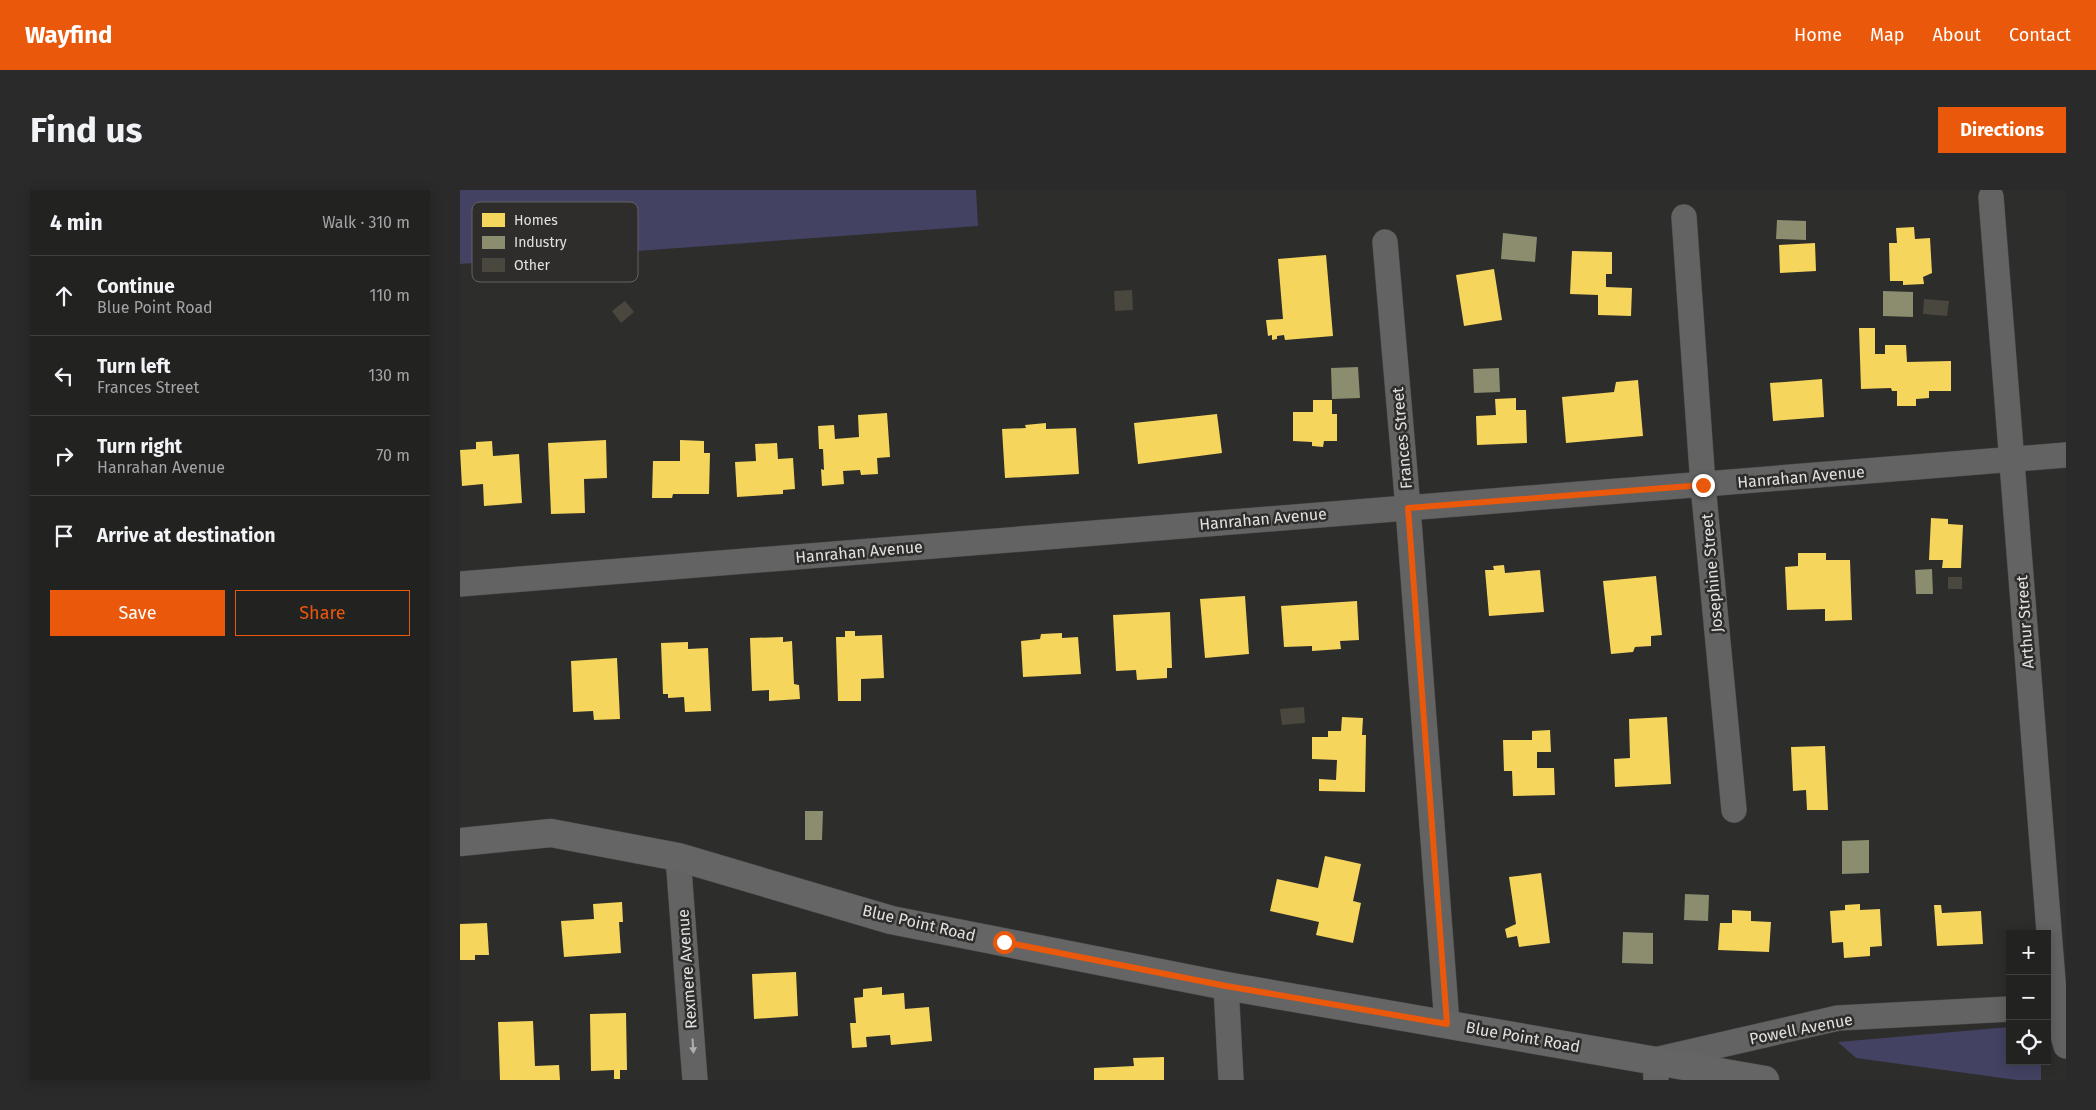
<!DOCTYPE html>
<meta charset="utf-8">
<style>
body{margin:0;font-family:"Fira Sans",sans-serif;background:#2a2a2a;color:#f1f3f6}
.controls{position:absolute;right:15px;bottom:15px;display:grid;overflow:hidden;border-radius:0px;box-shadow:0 2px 12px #0003}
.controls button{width:45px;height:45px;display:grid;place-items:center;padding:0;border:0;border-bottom:1px solid #3f3f3f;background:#222221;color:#f1f3f6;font:25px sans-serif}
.stop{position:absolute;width:15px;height:15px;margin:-11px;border:4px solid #ea580c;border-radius:50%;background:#fff}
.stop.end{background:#ea580c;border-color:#fff;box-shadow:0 1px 5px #0008}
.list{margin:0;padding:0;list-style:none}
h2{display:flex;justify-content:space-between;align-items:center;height:65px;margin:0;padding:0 20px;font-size:21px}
h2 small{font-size:16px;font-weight:400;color:#a2a4a5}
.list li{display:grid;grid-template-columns:32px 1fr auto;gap:15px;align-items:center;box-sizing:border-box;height:80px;padding:0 20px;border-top:1px solid #3f3f3f}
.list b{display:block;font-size:19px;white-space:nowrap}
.list p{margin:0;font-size:16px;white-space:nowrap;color:#a2a4a5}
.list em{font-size:16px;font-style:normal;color:#a2a4a5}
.actions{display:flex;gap:10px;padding:15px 20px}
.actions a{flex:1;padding:11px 0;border:1px solid #ea580c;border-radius:0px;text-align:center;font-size:18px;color:#ea580c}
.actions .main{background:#ea580c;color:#fff}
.icon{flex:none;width:28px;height:28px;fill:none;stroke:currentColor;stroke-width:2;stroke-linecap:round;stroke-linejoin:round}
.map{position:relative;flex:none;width:1606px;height:890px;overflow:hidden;border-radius:0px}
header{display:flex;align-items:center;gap:30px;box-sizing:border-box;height:70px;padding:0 25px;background:#ea580c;color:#fff}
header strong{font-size:24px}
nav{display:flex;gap:28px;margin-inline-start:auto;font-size:18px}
.intro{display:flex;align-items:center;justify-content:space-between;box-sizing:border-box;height:120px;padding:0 30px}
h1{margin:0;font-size:35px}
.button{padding:12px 22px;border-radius:0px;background:#ea580c;color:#fff;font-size:18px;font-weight:700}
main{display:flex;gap:30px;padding:0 30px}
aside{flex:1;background:#222221;border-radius:0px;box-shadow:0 2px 12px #0003}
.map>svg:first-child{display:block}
</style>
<header>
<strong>Wayfind</strong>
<nav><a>Home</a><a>Map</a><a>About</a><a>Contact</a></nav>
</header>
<div class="intro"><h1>Find us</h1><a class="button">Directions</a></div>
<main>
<aside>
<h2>4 min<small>Walk · 310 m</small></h2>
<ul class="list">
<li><svg class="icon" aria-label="ahead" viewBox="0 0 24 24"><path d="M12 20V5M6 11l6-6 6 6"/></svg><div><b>Continue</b><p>Blue Point Road</p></div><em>110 m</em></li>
<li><svg class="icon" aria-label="left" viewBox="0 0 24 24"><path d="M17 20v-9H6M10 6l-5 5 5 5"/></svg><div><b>Turn left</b><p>Frances Street</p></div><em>130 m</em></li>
<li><svg class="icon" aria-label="right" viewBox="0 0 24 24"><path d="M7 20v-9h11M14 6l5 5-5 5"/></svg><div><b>Turn right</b><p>Hanrahan Avenue</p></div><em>70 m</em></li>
<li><svg class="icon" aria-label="arrive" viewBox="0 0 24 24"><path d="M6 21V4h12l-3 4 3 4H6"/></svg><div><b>Arrive at destination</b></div></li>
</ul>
<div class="actions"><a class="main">Save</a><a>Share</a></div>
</aside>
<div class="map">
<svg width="1606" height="890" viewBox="0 0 1606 890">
<rect width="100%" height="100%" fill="#2d2d2c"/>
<!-- green -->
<path fill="#434262" d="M0 0H516L518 36 0 74Z
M1550 837V871H1581V890H1557L1396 868 1378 852Z"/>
<!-- homes -->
<path fill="#f6d55c" d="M1454 37 1455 49 1470 48 1472 83 1463 87 1464 94 1443 95V91H1430L1429 53H1437L1436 38Z
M1355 53 1356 81 1320 83 1319 55Z
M1112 61 1152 62V84H1146V97L1172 98 1171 126 1138 125V105L1110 104Z
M866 65 873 146 825 150 824 145 817 146V149L812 150V145L808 146 806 130 823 129 818 69Z
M1034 79 1042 130 1004 136 996 85Z
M1399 138H1415V164H1425V155H1446L1447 172 1491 171V201H1469V208L1456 209V216H1437V201H1432L1431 198 1401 199Z
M1362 189 1364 227 1313 231 1310 193Z
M1178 190 1183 246 1106 253 1102 207 1154 202 1156 192Z
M1056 208V220H1066L1067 253 1017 255 1016 226 1036 225 1035 209Z
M853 210H872V224H877V251H864L863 257 852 256V252L833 251V222H853Z
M427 223 430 267 417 268 418 284 401 285 400 280 383 281 384 294 362 296 361 279 364 280 363 259H359L358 236 374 235 375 249 399 247 398 225Z
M757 224 762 263 678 274 674 233Z
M586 233V239L616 238 619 284 545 288 542 239 566 238 565 235Z
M146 250 147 288 124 289 125 323 91 324 88 253Z
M220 250 244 251V263H250L249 304H213L212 308H192L193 271H220Z
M32 251 33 266 59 264 62 313 24 316 23 294 2 296 0 260 16 259V252Z
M317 253 318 269 333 268 335 299 323 300V304L277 307 275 272 296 271 295 254Z
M1471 328 1488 329V334L1503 335 1501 378H1482L1483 370H1469Z
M1338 363H1366V370H1390L1392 430 1365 431V419L1327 420 1325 377 1338 376Z
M1044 375 1045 383 1080 380 1084 422 1029 426 1025 380H1034L1033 376Z
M1196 386 1202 445 1191 446V456L1175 457 1173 462 1151 464 1143 391Z
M785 406 789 464 745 468 740 409Z
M897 411 899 450 880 451 881 459 852 461V456L824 457 821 416Z
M710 422 712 478H707V488L677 490 676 480 656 481 653 425Z
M385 441H395V446L422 445 424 488 401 489V511H378L376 447H385Z
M602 443V448L618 447 621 484 563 487 561 451 580 449 581 444Z
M323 447V452L332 451 334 494 339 495 340 509 309 511V500L292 501 290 448Z
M228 452V459L248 458 251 521 225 522 224 507 208 508V504H203L201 453Z
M157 468 160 529 134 530 133 521 113 522 111 471Z
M882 527 903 528 902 545H906L905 602 859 601V589L876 590 877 570 852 569V547H868V541H881Z
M1207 527 1211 594 1155 597 1154 569 1170 568 1169 529Z
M1090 540 1091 562H1077V578H1094L1095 605 1053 606 1052 581H1044L1043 550H1072V541Z
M1365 556 1368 620H1347L1346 600 1333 601 1331 557Z
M865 666 901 674 893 711 901 713 893 753 856 745 859 732 810 721 817 689 858 698Z
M1081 683 1090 753 1059 757 1057 746 1047 748 1045 739 1056 734 1049 687Z
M162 712 163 732H159L161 763 104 767 101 731 134 729 133 714Z
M1400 714V720L1420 719 1422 756 1410 757V766L1384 768 1383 752 1372 753 1370 721 1385 720V715Z
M1474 715H1481L1482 723 1521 721 1523 754 1477 756Z
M1272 720 1291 721V731L1311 732 1309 762 1258 760 1260 733H1272Z
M27 733 29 765H15V770H0V734Z
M336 782 338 826 294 829 292 784Z
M422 797V805L444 803 445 819 469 817 472 851 431 855 430 845 406 847 407 857 392 858 390 833H396L394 808 403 807V799Z
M166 823 167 880H160V889H154V880L131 881 130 824Z
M73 831 75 876 99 875 100 890H40L38 832Z
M704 867V890H634V878L674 876 673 868Z"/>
<!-- industry -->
<path fill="#8c8c6e" d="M1317 30 1346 31V50L1316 49Z
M1043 43 1077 47 1075 72 1041 69Z
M1423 101 1453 102V127L1423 126Z
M898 177 900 208 872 209 871 178Z
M1039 178 1040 202 1014 203 1013 179Z
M1472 379 1473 404H1456L1455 380Z
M345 621H363L362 650H345Z
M1409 650V683L1382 684V651Z
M1225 704 1249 705 1248 731 1224 730Z
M1163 742 1193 743V774L1162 773Z"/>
<!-- building -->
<path fill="#4a473e" d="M672 100 673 120 655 121 654 101Z
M1464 109 1489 111 1487 126 1463 124Z
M165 111 174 122 161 133 152 121Z
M1488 387H1502V399H1488Z
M844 517 845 533 822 535 820 519Z"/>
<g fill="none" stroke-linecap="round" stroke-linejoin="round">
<defs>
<path id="street" d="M1531 7 1595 817 1606 856
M1224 27 1243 295 1274 620
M925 52 948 318 987 834
M0 394 1606 265
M218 667 235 890
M766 796 771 890
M1196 890 1195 870 1378 828 1550 819"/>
<path id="secondary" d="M0 652 91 643 218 667 431 730 766 796 1305 890"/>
</defs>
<!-- street casing -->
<use href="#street" stroke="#4a4a49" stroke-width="26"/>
<!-- secondary casing -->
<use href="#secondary" stroke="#4a4a49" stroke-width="29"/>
<!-- street -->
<use href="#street" stroke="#636363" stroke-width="25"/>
<!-- secondary -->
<use href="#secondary" stroke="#656565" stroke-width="28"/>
</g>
<!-- one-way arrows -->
<defs><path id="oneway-solid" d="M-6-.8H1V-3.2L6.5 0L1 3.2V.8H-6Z" transform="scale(1.25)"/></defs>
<use fill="#afafad" href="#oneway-solid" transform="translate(233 856) rotate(86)"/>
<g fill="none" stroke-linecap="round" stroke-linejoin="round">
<!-- route -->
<path stroke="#ea580c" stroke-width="6" d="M544 752 766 796 987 834 948 318 1243 295"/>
</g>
<g text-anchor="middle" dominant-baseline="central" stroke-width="5" stroke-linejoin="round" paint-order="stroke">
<!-- street labels -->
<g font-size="16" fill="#e1e1df" stroke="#2e2d2b">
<text transform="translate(942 248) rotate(-95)">Frances Street</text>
<text transform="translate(1341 287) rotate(-5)">Hanrahan Avenue</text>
<text transform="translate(803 329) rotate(-5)">Hanrahan Avenue</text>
<text transform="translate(399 362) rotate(-5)">Hanrahan Avenue</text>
<text transform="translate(1252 383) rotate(-95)">Josephine Street</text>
<text transform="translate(1565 432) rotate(-94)">Arthur Street</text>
<text transform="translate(459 733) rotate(13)">Blue Point Road</text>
<text transform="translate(227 779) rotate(-94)">Rexmere Avenue</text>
<text transform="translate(1341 839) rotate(-11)">Powell Avenue</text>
<text transform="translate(1063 847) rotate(10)">Blue Point Road</text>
</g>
</g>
<!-- legend -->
<rect x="12" y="12" width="166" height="80" rx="8" fill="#2e2d2b" stroke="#646361" stroke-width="1"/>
<rect x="22" y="23" width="23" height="14" fill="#f6d55c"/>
<rect x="22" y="46" width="23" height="13" fill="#8c8c6e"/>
<rect x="22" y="68" width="23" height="14" fill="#4a473e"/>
<g font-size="14" fill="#e1e1df">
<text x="54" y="35">Homes</text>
<text x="54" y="57">Industry</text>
<text x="54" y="80">Other</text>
</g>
</svg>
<div class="controls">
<button>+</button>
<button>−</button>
<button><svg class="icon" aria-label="locate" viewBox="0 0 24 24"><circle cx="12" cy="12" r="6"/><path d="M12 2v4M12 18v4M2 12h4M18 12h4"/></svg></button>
</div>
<div class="stop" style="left:544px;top:752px"></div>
<div class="stop end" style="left:1243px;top:295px"></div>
</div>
</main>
